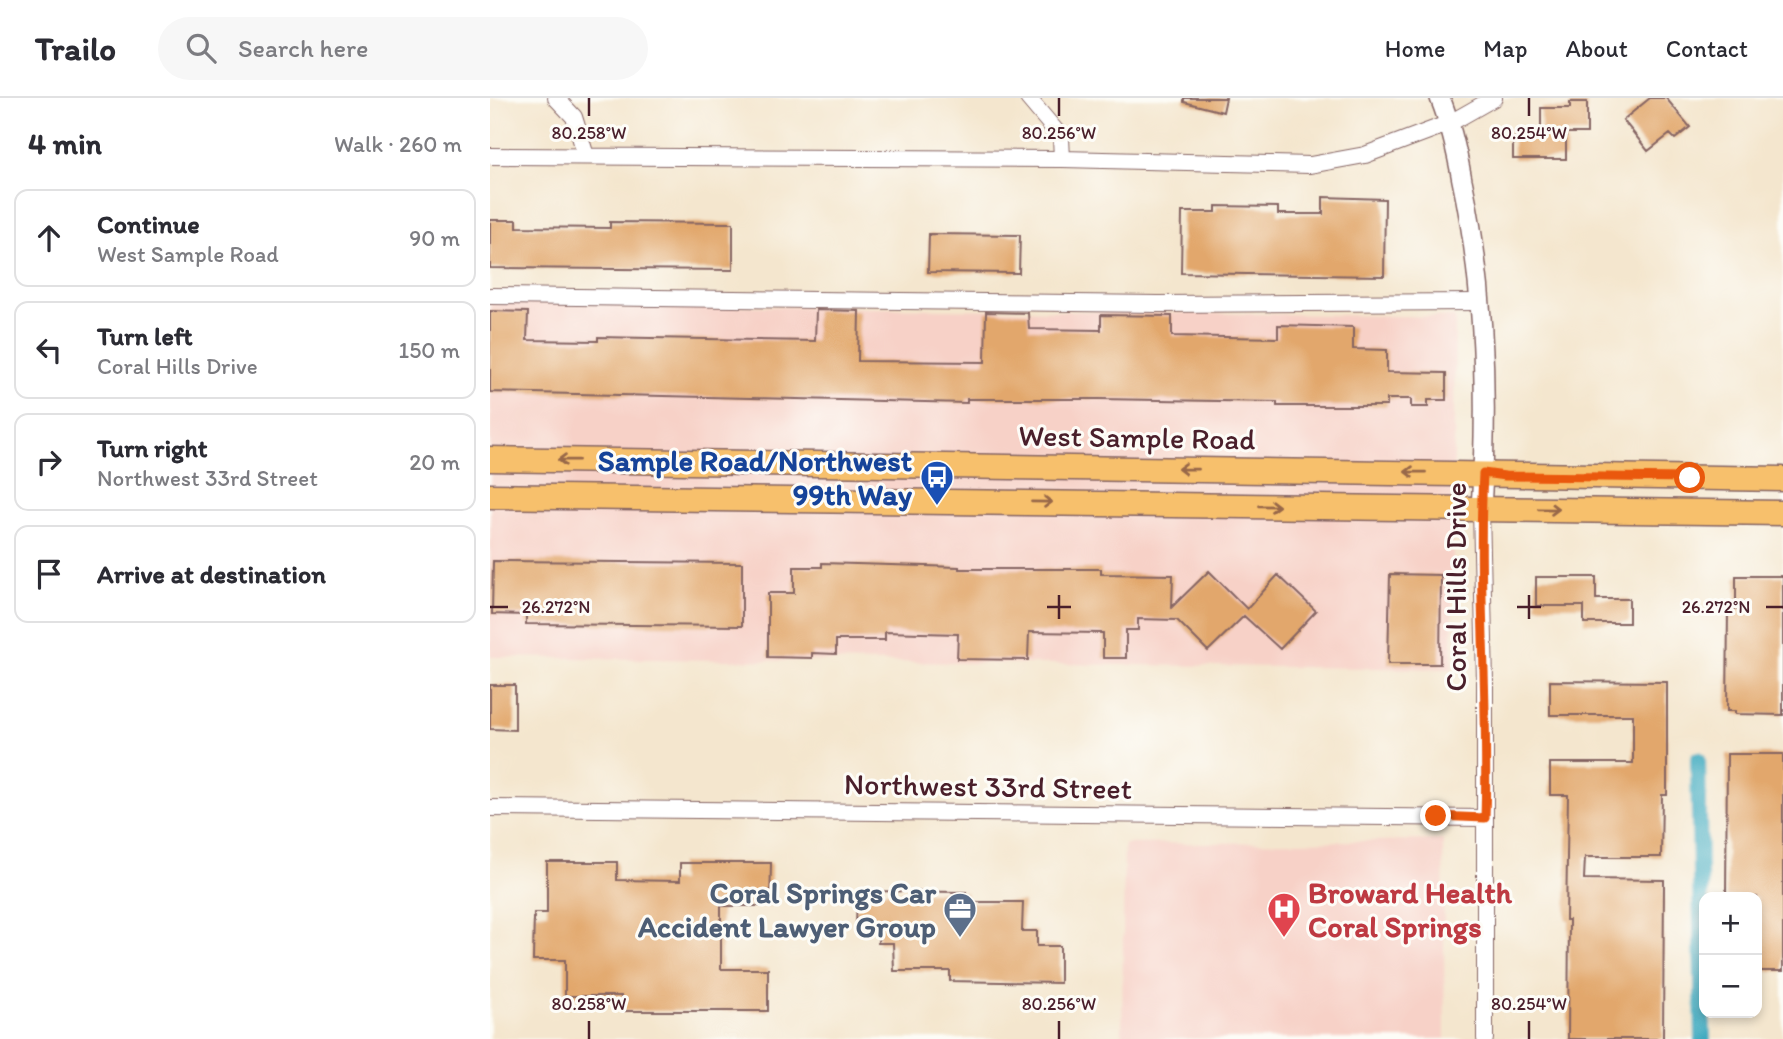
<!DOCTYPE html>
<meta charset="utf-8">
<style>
body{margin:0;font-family:Itim,sans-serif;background:#f7f7f7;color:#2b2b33}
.controls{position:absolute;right:21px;bottom:21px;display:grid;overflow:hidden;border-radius:14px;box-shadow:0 4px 10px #0003}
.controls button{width:63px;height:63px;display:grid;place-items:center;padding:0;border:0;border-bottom:2px solid #e1e1e2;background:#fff;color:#2b2b33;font:35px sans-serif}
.stop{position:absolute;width:21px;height:21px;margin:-16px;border:5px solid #ea580c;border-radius:50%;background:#fff}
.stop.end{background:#ea580c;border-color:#fff;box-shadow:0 2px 7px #0008}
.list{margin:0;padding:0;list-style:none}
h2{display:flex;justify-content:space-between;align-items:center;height:91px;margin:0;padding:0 28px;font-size:30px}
h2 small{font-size:23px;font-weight:400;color:#7c7c81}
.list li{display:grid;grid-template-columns:46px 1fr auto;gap:21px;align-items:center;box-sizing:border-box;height:98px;margin:0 14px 14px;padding:0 14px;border:2px solid #e1e1e2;border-radius:14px}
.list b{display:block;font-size:26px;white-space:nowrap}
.list p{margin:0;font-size:23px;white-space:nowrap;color:#7c7c81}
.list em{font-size:23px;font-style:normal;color:#7c7c81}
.icon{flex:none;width:38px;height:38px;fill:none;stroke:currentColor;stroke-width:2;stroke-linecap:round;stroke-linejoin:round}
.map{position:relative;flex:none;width:1293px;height:941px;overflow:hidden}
header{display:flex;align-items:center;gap:42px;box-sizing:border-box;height:98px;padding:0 35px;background:#fff;border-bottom:2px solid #e1e1e2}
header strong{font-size:33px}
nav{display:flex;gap:38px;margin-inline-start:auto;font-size:24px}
.search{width:490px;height:63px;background:#f7f7f7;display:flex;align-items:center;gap:18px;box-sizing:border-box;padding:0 24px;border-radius:38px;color:#7c7c81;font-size:26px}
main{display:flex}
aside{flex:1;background:#fff}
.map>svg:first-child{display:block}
</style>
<header>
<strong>Trailo</strong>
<div class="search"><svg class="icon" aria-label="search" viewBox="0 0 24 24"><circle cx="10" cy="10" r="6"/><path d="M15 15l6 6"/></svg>Search here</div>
<nav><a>Home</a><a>Map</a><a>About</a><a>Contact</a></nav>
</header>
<main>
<aside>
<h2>4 min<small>Walk · 260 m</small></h2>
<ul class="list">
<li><svg class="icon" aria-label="ahead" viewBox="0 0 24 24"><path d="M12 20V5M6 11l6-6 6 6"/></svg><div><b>Continue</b><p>West Sample Road</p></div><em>90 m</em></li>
<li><svg class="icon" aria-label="left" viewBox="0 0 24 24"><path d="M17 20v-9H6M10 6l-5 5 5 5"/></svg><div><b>Turn left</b><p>Coral Hills Drive</p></div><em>150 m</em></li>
<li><svg class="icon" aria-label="right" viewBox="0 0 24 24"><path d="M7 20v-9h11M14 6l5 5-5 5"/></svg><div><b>Turn right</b><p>Northwest 33rd Street</p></div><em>20 m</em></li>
<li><svg class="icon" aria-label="arrive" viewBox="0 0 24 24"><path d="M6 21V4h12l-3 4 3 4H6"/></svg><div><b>Arrive at destination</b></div></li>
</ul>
</aside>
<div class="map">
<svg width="1293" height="941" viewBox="0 0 1293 941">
<rect width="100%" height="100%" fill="#fdfcf7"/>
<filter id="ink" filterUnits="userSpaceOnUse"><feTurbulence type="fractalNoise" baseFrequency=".0143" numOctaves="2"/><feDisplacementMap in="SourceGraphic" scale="14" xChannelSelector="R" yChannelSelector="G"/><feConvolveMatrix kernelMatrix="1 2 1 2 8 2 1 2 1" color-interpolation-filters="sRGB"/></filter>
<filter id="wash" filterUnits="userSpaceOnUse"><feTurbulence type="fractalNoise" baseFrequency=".00686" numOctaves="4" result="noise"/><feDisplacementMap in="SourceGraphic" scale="28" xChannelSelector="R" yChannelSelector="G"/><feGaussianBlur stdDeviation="1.57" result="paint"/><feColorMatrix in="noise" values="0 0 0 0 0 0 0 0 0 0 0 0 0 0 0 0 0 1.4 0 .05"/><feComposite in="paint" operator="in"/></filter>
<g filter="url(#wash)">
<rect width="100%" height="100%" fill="#f4e6ce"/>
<!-- built -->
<path fill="#f7d1c7" d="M0 204 965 219 962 571 0 559Z
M953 742 955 941H632L634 746Z"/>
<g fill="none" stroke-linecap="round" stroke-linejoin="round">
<!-- canal -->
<path stroke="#41aac0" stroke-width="16" d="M1208 661 1213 941"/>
</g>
<g id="blocks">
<!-- building -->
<path fill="#e2a76c" d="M694 0H736L733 14 694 4Z
M1160 0H1176L1200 29 1185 41 1180 36 1158 53 1133 22Z
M1080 4H1097V35H1076V61H1023V40H1051V10H1080Z
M833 99 895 101 894 178 691 175 692 114H726V108L788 109V116H833Z
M0 122H27V129L120 130V124L243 125V172L0 170Z
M439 136 530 137 529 175 438 174Z
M326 212 369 213 368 263 495 264 496 214 538 215 539 231 611 232V217L682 218V238L788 240V227L863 229V251L897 252V274L956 275V302H938V309H921V301H897V308H787V304L609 301H477V305L0 294V213L38 214 37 242 108 243V239L325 243Z
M3 463 252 465V528L36 526V517L2 516Z
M332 465 469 469V471H611V476L683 477 682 509 719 473 757 511 788 477 826 513 790 551 754 518 718 553 687 522 648 521V532H636V560H613V535L539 534 538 562 467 561 468 536 395 534V542H346V556L322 555V560L278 559V495H304V469H332Z
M900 476 951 477 950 566H898Z
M1246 478H1293V617L1245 616V613H1237L1238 511H1246Z
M1046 479H1106V501H1139V525H1094V508H1046Z
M1060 583 1177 584V697H1172L1171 759H1095L1094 781 1174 782 1173 941H1078L1079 822H1076L1078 697H1060V665H1143V617H1060Z
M0 587H25V632L0 631Z
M1237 656H1293V873H1267V799H1236Z
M57 764H127V782L190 783V765H281L280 808H231V871H278V913H131V898H75V862H43L44 815H57Z
M367 793 476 794V804H533L532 833H547V848H570V885L460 883V873H404L403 845H388L389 831 366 830Z"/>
</g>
</g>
<g filter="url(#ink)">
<use href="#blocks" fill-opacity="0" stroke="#866564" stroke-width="2"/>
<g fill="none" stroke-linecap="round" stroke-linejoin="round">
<defs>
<path id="minor" d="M66 0 84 19 96 58
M538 0 571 39 572 61
M0 58 572 61 820 67 875 57 960 25 1004 0
M0 198 668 206 990 204
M991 411 995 585V941
M0 710 995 720"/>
<path id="tertiary" d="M950 0C961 27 967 54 972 82 995 189 998 302 991 411"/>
<path id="primary" d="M0 361 1293 381
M0 398 1293 415"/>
</defs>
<!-- minor casing -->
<use href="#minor" stroke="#866564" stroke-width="18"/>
<!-- tertiary casing -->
<use href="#tertiary" stroke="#866564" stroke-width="22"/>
<!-- primary casing -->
<use href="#primary" stroke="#866564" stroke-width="27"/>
<!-- minor -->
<use href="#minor" stroke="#fff" stroke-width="16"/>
<!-- tertiary -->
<use href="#tertiary" stroke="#fff" stroke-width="19"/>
<!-- primary -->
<use href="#primary" stroke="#f7c06c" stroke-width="24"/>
</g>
<!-- one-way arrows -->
<defs><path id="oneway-shaft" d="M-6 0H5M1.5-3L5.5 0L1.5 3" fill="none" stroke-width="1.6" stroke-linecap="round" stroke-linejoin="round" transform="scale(1.75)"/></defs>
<g stroke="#986748">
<use href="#oneway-shaft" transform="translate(78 362) rotate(-179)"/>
<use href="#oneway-shaft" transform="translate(698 371) rotate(-179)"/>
<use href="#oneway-shaft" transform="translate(925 374) rotate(-179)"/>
<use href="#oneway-shaft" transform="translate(552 404) rotate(1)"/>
<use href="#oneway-shaft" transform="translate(779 408) rotate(1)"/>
<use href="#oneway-shaft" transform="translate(1059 411) rotate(1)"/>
</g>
</g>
<g fill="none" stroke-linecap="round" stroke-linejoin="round" filter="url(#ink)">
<!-- route -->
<path stroke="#ea580c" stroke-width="9" d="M946 718 995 720C999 605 987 490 993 375L1015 378 1200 380"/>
</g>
<!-- ticks -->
<path fill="none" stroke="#4a1f2b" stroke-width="2.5" d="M99 0V18M569 0V18M1039 0V18M569 497V521M1039 497V521M0 509H18M557 509H581M1027 509H1051M1276 509H1293M99 923V941M569 923V941M1039 923V941"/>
<!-- icons -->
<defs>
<symbol id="bus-pin" viewBox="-11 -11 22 30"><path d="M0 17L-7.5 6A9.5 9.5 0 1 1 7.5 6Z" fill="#1a4fb4" stroke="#fdfcf7"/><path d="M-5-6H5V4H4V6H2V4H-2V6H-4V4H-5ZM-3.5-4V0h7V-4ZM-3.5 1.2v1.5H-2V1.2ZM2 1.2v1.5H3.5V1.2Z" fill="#fff"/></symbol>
<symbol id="office-pin" viewBox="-11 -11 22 30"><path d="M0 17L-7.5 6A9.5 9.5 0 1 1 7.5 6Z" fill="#5c6f8a" stroke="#fdfcf7"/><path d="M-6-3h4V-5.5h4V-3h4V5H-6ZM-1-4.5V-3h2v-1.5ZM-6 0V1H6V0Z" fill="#fff"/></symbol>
<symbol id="hospital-pin" viewBox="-11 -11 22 30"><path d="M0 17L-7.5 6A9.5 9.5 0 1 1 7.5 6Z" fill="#e0444e" stroke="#fdfcf7"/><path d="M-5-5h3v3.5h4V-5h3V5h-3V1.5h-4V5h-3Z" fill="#fff"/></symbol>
</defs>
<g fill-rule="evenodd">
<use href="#bus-pin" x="428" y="360" width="38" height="52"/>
<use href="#office-pin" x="451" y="792" width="38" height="52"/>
<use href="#hospital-pin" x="775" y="792" width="38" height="52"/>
</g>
<g text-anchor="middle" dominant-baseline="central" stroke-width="6" stroke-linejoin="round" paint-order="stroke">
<!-- street labels -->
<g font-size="30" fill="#4a1f2b" stroke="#fdfcf7">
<text transform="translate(647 339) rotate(1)">West Sample Road</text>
<text transform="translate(965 489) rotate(-90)">Coral Hills Drive</text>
<text transform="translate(498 688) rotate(1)">Northwest 33rd Street</text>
</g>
<!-- transit labels -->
<g font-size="30" font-weight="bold" fill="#164399" stroke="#fdfcf7" text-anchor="end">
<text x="422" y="362">Sample Road/Northwest<tspan x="422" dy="34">99th Way</tspan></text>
</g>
<!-- service labels -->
<g font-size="30" font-weight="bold" fill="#4e5e75" stroke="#fdfcf7" text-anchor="end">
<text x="446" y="794">Coral Springs Car<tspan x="446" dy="34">Accident Lawyer Group</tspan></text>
</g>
<!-- health labels -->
<g font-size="30" font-weight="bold" fill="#be3a42" stroke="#fdfcf7" text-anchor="start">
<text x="818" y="794">Broward Health<tspan x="818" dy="34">Coral Springs</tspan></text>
</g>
</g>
<g font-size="18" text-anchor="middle" fill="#4a1f2b" stroke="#fdfcf7" stroke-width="6" stroke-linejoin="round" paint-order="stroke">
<text x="99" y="41">80.258°W</text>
<text x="569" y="41">80.256°W</text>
<text x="1039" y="41">80.254°W</text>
<text x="66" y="515">26.272°N</text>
<text x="1226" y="515">26.272°N</text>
<text x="99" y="912">80.258°W</text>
<text x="569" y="912">80.256°W</text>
<text x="1039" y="912">80.254°W</text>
</g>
</svg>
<div class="controls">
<button>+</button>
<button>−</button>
</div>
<div class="stop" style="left:1200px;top:380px"></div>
<div class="stop end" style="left:946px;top:718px"></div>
</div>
</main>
